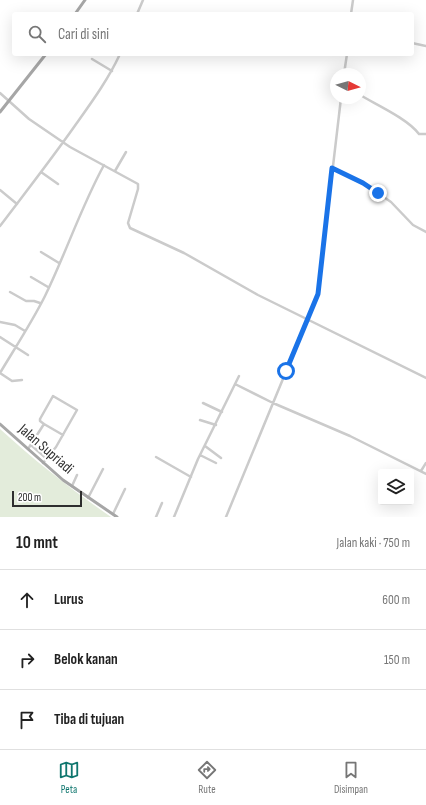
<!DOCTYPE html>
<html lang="id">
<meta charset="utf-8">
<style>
body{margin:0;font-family:"Sofia Sans Condensed",sans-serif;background:#f2f2f2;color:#222}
.controls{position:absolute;right:12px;bottom:12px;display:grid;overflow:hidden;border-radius:4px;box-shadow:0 4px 16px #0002}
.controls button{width:36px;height:36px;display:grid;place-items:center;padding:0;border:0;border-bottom:1px solid #e0e0e0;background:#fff;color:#222;font:20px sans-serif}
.compass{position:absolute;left:330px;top:68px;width:36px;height:36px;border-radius:50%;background:#fff;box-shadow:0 4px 16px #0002;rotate:95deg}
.scale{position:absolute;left:12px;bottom:10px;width:70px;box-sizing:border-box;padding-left:4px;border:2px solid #2e2e2e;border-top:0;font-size:11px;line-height:14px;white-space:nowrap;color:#2e2e2e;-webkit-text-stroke:3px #fff;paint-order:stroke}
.stop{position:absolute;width:12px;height:12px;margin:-9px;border:3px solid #1a73e8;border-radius:50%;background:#fff}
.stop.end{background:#1a73e8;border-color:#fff;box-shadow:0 1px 4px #0008}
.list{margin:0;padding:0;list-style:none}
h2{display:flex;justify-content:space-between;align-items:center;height:52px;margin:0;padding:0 16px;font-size:17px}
h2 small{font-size:13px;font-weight:400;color:#767676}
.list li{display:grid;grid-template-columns:26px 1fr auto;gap:12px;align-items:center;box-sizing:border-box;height:60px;padding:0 16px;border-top:1px solid #e0e0e0}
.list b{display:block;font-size:15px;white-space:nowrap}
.list em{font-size:13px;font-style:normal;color:#767676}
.icon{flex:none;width:22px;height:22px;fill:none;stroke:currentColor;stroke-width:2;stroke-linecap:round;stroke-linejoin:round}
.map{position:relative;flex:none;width:426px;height:517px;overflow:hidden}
.search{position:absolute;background:#fff;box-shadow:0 4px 16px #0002;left:12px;right:12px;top:12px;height:44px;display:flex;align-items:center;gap:10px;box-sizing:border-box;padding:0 14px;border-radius:4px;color:#767676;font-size:15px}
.sheet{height:232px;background:#fff}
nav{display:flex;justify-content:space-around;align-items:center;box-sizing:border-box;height:56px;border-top:1px solid #e0e0e0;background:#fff;font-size:11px;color:#767676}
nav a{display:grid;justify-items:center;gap:2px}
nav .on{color:#0f766e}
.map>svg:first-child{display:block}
</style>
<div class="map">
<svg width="426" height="517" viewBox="0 0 426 517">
<rect width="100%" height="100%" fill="#fff"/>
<!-- green -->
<path fill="#e3ecdb" d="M0 429C35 461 72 490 111 517H0Z"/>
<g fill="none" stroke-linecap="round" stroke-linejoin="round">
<!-- minor -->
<path stroke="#cbcbcb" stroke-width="2.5" d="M137 14 143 0
M351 14 353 0
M412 43 426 46
M92 59 112 71
M344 74 347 54
M0 93 29 119 70 147 138 184V189L128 223 130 228 184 253 258 295 426 378
M360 95C377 105 408 119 419 134H426
M333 168 363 183 378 193 391 202 413 225 426 232
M115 171 126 152
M41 172 58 184
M0 190 17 204
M0 226C25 193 50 161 74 127 91 103 108 80 120 54
M41 252 59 263
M31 277 48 287
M10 292 26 301H34L40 303
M0 322 15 325 25 331
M0 337 28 355
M22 380 12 381 0 373C15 348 32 322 45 296 66 253 81 207 104 165
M235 384 273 403 350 436 426 474
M203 403 222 412
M200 420 216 425
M31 445 47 459
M205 446 221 458
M28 449 44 424 63 435
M200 455 216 463
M156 457 191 477
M43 463 56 447 77 410 53 396 40 419V421L44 424
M421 471 426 463
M72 486 77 475
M88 498 103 469
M113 514 125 489
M156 517 162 503
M174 517 198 459 239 376
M226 517 318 294 341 98"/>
<!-- major -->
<path stroke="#a6a6a6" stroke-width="3" d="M75 14 85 0
M0 112 46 54
M0 424 63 480 117 517"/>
</g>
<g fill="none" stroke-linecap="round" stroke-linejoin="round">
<!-- route -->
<path stroke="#1a73e8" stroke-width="5" d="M286 371 318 294 332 168 363 183 378 193"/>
</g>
<g text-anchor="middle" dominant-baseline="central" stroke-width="4" stroke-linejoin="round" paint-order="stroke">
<!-- street labels -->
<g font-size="15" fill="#2e2e2e" stroke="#fff">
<text transform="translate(46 449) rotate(41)">Jalan Supriadi</text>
</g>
</g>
</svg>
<div class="controls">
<button><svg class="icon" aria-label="layers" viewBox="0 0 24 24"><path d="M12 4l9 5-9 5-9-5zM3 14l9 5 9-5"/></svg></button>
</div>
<svg class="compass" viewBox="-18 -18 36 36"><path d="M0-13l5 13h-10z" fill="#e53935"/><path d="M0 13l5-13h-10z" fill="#767676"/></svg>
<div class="scale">200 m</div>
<div class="stop" style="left:286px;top:371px"></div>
<div class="stop end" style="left:378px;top:193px"></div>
<div class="search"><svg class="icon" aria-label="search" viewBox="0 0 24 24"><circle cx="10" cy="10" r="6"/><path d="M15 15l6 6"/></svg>Cari di sini</div>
</div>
<section class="sheet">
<h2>10 mnt<small>Jalan kaki · 750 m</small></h2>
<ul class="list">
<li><svg class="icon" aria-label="ahead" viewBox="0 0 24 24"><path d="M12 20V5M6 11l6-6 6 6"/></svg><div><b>Lurus</b></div><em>600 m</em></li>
<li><svg class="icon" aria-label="right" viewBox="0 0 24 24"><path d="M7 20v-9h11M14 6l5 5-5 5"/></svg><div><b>Belok kanan</b></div><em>150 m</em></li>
<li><svg class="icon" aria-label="arrive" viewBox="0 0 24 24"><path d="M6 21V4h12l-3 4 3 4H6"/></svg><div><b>Tiba di tujuan</b></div></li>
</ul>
</section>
<nav>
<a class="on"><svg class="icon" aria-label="map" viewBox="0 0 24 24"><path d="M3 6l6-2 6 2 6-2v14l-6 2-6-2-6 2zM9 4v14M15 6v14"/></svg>Peta</a>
<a><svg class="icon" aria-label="directions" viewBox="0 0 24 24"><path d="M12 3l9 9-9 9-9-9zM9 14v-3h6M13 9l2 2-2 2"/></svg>Rute</a>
<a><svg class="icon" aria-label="saved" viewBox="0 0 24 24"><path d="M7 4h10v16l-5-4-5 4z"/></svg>Disimpan</a>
</nav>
